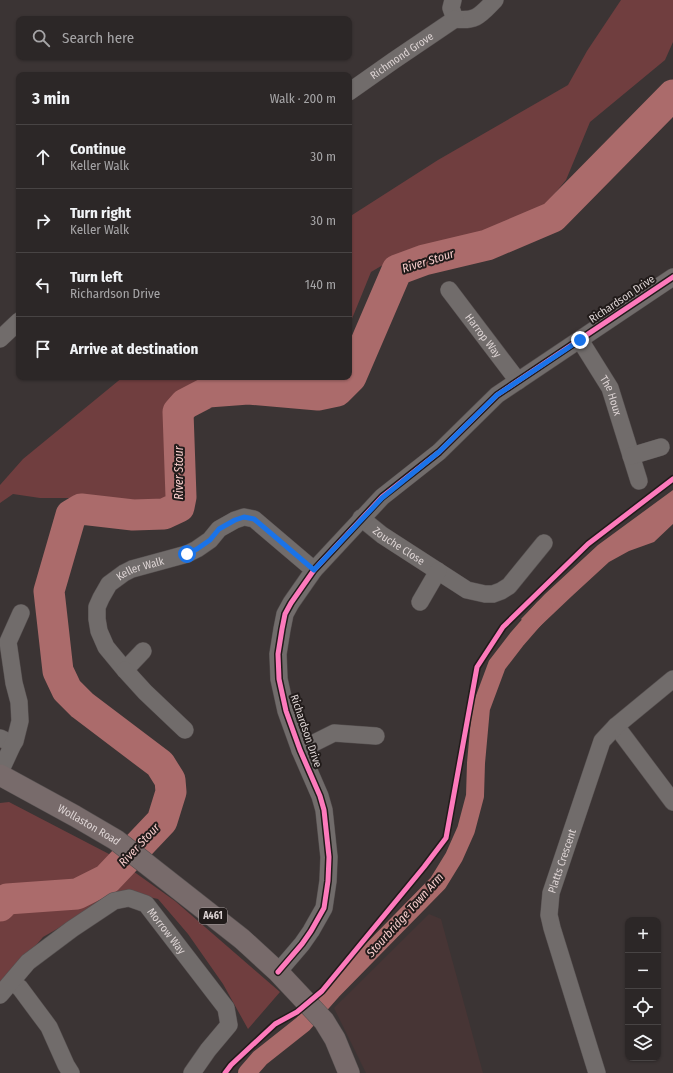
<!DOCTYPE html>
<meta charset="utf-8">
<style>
body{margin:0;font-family:"Fira Sans Condensed",sans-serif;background:#342f2f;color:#f1f3f6}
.controls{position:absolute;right:12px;bottom:12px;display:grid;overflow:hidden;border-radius:8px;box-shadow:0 1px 3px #0004}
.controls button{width:36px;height:36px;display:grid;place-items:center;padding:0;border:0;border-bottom:1px solid #484444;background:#2c2727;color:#f1f3f6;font:20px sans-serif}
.stop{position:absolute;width:12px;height:12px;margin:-9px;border:3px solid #1a73e8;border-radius:50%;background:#fff}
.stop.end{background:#1a73e8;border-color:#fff;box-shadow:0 1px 4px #0008}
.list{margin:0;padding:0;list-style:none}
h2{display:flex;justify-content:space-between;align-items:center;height:52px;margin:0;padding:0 16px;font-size:17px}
h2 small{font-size:13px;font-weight:400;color:#a6a5a7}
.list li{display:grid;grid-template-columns:26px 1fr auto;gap:12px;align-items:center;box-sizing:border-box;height:64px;padding:0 16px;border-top:1px solid #484444}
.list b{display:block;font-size:15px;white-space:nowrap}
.list p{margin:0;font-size:13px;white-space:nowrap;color:#a6a5a7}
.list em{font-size:13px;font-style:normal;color:#a6a5a7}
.icon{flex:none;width:22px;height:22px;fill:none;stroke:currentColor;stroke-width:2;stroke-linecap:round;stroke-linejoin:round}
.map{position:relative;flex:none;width:673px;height:1073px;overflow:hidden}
.search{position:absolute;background:#2c2727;box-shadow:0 1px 3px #0004;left:16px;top:16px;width:336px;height:44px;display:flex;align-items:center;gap:10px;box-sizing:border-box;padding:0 14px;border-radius:8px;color:#a6a5a7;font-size:15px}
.panel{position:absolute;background:#2c2727;box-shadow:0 1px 3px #0004;left:16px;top:72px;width:336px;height:308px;border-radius:8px}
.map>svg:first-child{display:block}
</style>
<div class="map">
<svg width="673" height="1073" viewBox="0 0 673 1073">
<rect width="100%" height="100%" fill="#3b3434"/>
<!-- built -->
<path fill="#473535" d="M429 914 441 919 483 1073H366L334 1008Z"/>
<!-- green -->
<path fill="#703e3f" d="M621 0H673V42L665 60 590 122 566 180 541 210 484 238 410 249 371 272 349 326V217L438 160 568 85 587 51Z
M123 377H325L315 388 262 381 192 390 174 409V488L158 505 100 502 71 498H40L13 494 0 503V485L23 459Z
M9 802 109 854 175 901 280 992 248 1029 223 984 188 934 158 899 126 892 111 898 43 937 0 988V803Z"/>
<!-- water -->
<path fill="#ab6b6b" d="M673 490V524L654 542 629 551 609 562 572 596 534 632 521 619 545 594 598 545Z"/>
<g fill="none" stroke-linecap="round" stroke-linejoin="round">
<!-- canal -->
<path stroke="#ab6b6b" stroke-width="18" d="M247 1073 260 1058 303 1024 332 991 438 883 454 857 466 830 475 796 476 763 481 708 497 665 517 639 544 608"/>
<!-- river -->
<path stroke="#ab6b6b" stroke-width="31" d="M0 906 7 899 77 894 107 879 162 821 171 792 170 780 160 764 82 705 67 690 58 671 49 591 71 515 81 509 133 515 164 514 179 507 181 497 178 412 185 404 208 392 248 389 318 395 337 391 351 377 397 270 424 260 487 245 553 217 673 95"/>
<defs>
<g id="minor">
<path d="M453 0 451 8 455 19C477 22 481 14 495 0"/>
<path id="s1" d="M349 92 393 61 455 19"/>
<path id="s2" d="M449 290 518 381"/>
<path d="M0 339 19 321"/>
<path id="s3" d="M580 340 610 388 639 481"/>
<path d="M631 456 661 447"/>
<path id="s4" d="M361 518 382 535 467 590 485 594H493L501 591 509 586 544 543"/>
<path d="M420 602 438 571"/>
<path id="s5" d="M143 651 125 670 106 647 99 631 97 619V607L101 598 109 584 124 573 132 569 187 554 197 549 210 540 219 529 235 520 244 517 254 519 314 570"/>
<path d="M125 670 145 692 185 730"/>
<path d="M616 726 673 802"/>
<path d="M0 738 13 744"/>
<path d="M300 750 334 733 376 736"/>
<path d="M0 772 13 744 15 741 20 721 19 702 14 683 8 642 21 613"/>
<path d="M278 972 302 944 311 931 324 908 328 881 329 857 324 810 320 796 300 750 286 711 279 679 278 654 282 629 285 614 291 603 314 570 382 497 439 452 497 395 673 277"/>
<path d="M12 982 20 988 49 1027 66 1065 71 1073"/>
<path id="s6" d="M0 995 28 962 72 929 114 901 129 898 146 904 226 1008 229 1025 208 1050 192 1073"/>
<path id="s7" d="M597 1073 552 928 549 915 551 893 602 741 616 726 673 679"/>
</g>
<g id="major">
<path id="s8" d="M0 775 75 816 116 840 242 939 278 972 324 1021 335 1039 349 1073"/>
</g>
</defs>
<!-- minor casing -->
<use href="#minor" stroke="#565050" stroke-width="18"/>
<!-- major casing -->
<use href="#major" stroke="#565050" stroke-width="22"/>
<!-- minor -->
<use href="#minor" stroke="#716c6b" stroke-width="17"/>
<!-- major -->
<use href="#major" stroke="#786b6b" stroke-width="21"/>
<defs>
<path id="cycleway" d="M278 972 302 944 311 931 324 908 328 881 329 857 324 810 320 796 300 750 286 711 279 679 278 654 282 629 285 614 291 603 314 570 382 497 439 452 497 395 673 277
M225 1073 231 1065 275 1024 297 1012 322 991 424 867 446 838 477 667 503 627 588 544 673 479"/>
</defs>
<!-- cycleway casing -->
<use href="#cycleway" stroke="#211b1a" stroke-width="8"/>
<!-- cycleway -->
<use href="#cycleway" stroke="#fd7abc" stroke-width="5"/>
</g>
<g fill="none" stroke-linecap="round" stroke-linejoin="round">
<!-- route -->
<path stroke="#1a73e8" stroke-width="5" d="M187 554 197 549 210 540 219 529 235 520 244 517 254 519 314 570 382 498 439 452 497 395 580 340"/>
</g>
<g text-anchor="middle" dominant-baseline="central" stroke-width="4" stroke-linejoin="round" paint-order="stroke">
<!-- shield labels -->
<rect fill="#211b1a" stroke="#a49c9c" stroke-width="1" x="199" y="908" width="28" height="16" rx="3"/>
<g font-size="10" font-weight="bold" fill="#dcd3d3">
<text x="213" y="916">A461</text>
</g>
<!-- street labels -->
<g font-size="11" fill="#dcd3d3" stroke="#211b1a">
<text stroke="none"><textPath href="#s1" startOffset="64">Richmond Grove</textPath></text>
<text transform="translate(622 299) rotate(-34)">Richardson Drive</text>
<text stroke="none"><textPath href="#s2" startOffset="57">Harrop Way</textPath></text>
<text stroke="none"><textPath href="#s3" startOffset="64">The Houx</textPath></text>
<text stroke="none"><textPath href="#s4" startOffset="47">Zouche Close</textPath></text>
<text stroke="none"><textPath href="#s5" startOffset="159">Keller Walk</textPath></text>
<text transform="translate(306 731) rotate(71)">Richardson Drive</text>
<text stroke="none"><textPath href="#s8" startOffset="102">Wollaston Road</textPath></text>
<text stroke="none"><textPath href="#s7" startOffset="221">Platts Crescent</textPath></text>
<text stroke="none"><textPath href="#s6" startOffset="216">Morrow Way</textPath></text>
</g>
<!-- water labels -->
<g font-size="12" font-style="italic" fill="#f8cdcc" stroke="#211b1a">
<text transform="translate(428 261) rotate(-17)">River Stour</text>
<text transform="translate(179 473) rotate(-90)">River Stour</text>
<text transform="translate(139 845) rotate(-47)">River Stour</text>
<text transform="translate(405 915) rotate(-48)">Stourbridge Town Arm</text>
</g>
</g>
</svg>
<div class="controls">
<button>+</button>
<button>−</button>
<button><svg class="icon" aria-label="locate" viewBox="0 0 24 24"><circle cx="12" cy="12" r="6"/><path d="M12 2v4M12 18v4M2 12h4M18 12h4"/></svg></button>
<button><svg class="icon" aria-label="layers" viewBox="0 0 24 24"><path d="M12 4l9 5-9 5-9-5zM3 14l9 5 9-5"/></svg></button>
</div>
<div class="stop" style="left:187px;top:554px"></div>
<div class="stop end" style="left:580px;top:340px"></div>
<div class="search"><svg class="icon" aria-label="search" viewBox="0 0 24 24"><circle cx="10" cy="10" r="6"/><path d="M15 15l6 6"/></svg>Search here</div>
<section class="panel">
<h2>3 min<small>Walk · 200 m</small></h2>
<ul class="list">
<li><svg class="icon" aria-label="ahead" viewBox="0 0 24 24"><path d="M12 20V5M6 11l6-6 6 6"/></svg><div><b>Continue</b><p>Keller Walk</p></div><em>30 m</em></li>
<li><svg class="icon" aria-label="right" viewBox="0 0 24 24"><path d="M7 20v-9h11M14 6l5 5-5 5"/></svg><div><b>Turn right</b><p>Keller Walk</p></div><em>30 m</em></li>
<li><svg class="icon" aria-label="left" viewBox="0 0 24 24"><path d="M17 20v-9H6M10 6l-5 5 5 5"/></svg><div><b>Turn left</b><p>Richardson Drive</p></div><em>140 m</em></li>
<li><svg class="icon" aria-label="arrive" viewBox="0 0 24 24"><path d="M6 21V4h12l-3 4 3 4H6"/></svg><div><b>Arrive at destination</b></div></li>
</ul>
</section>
</div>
